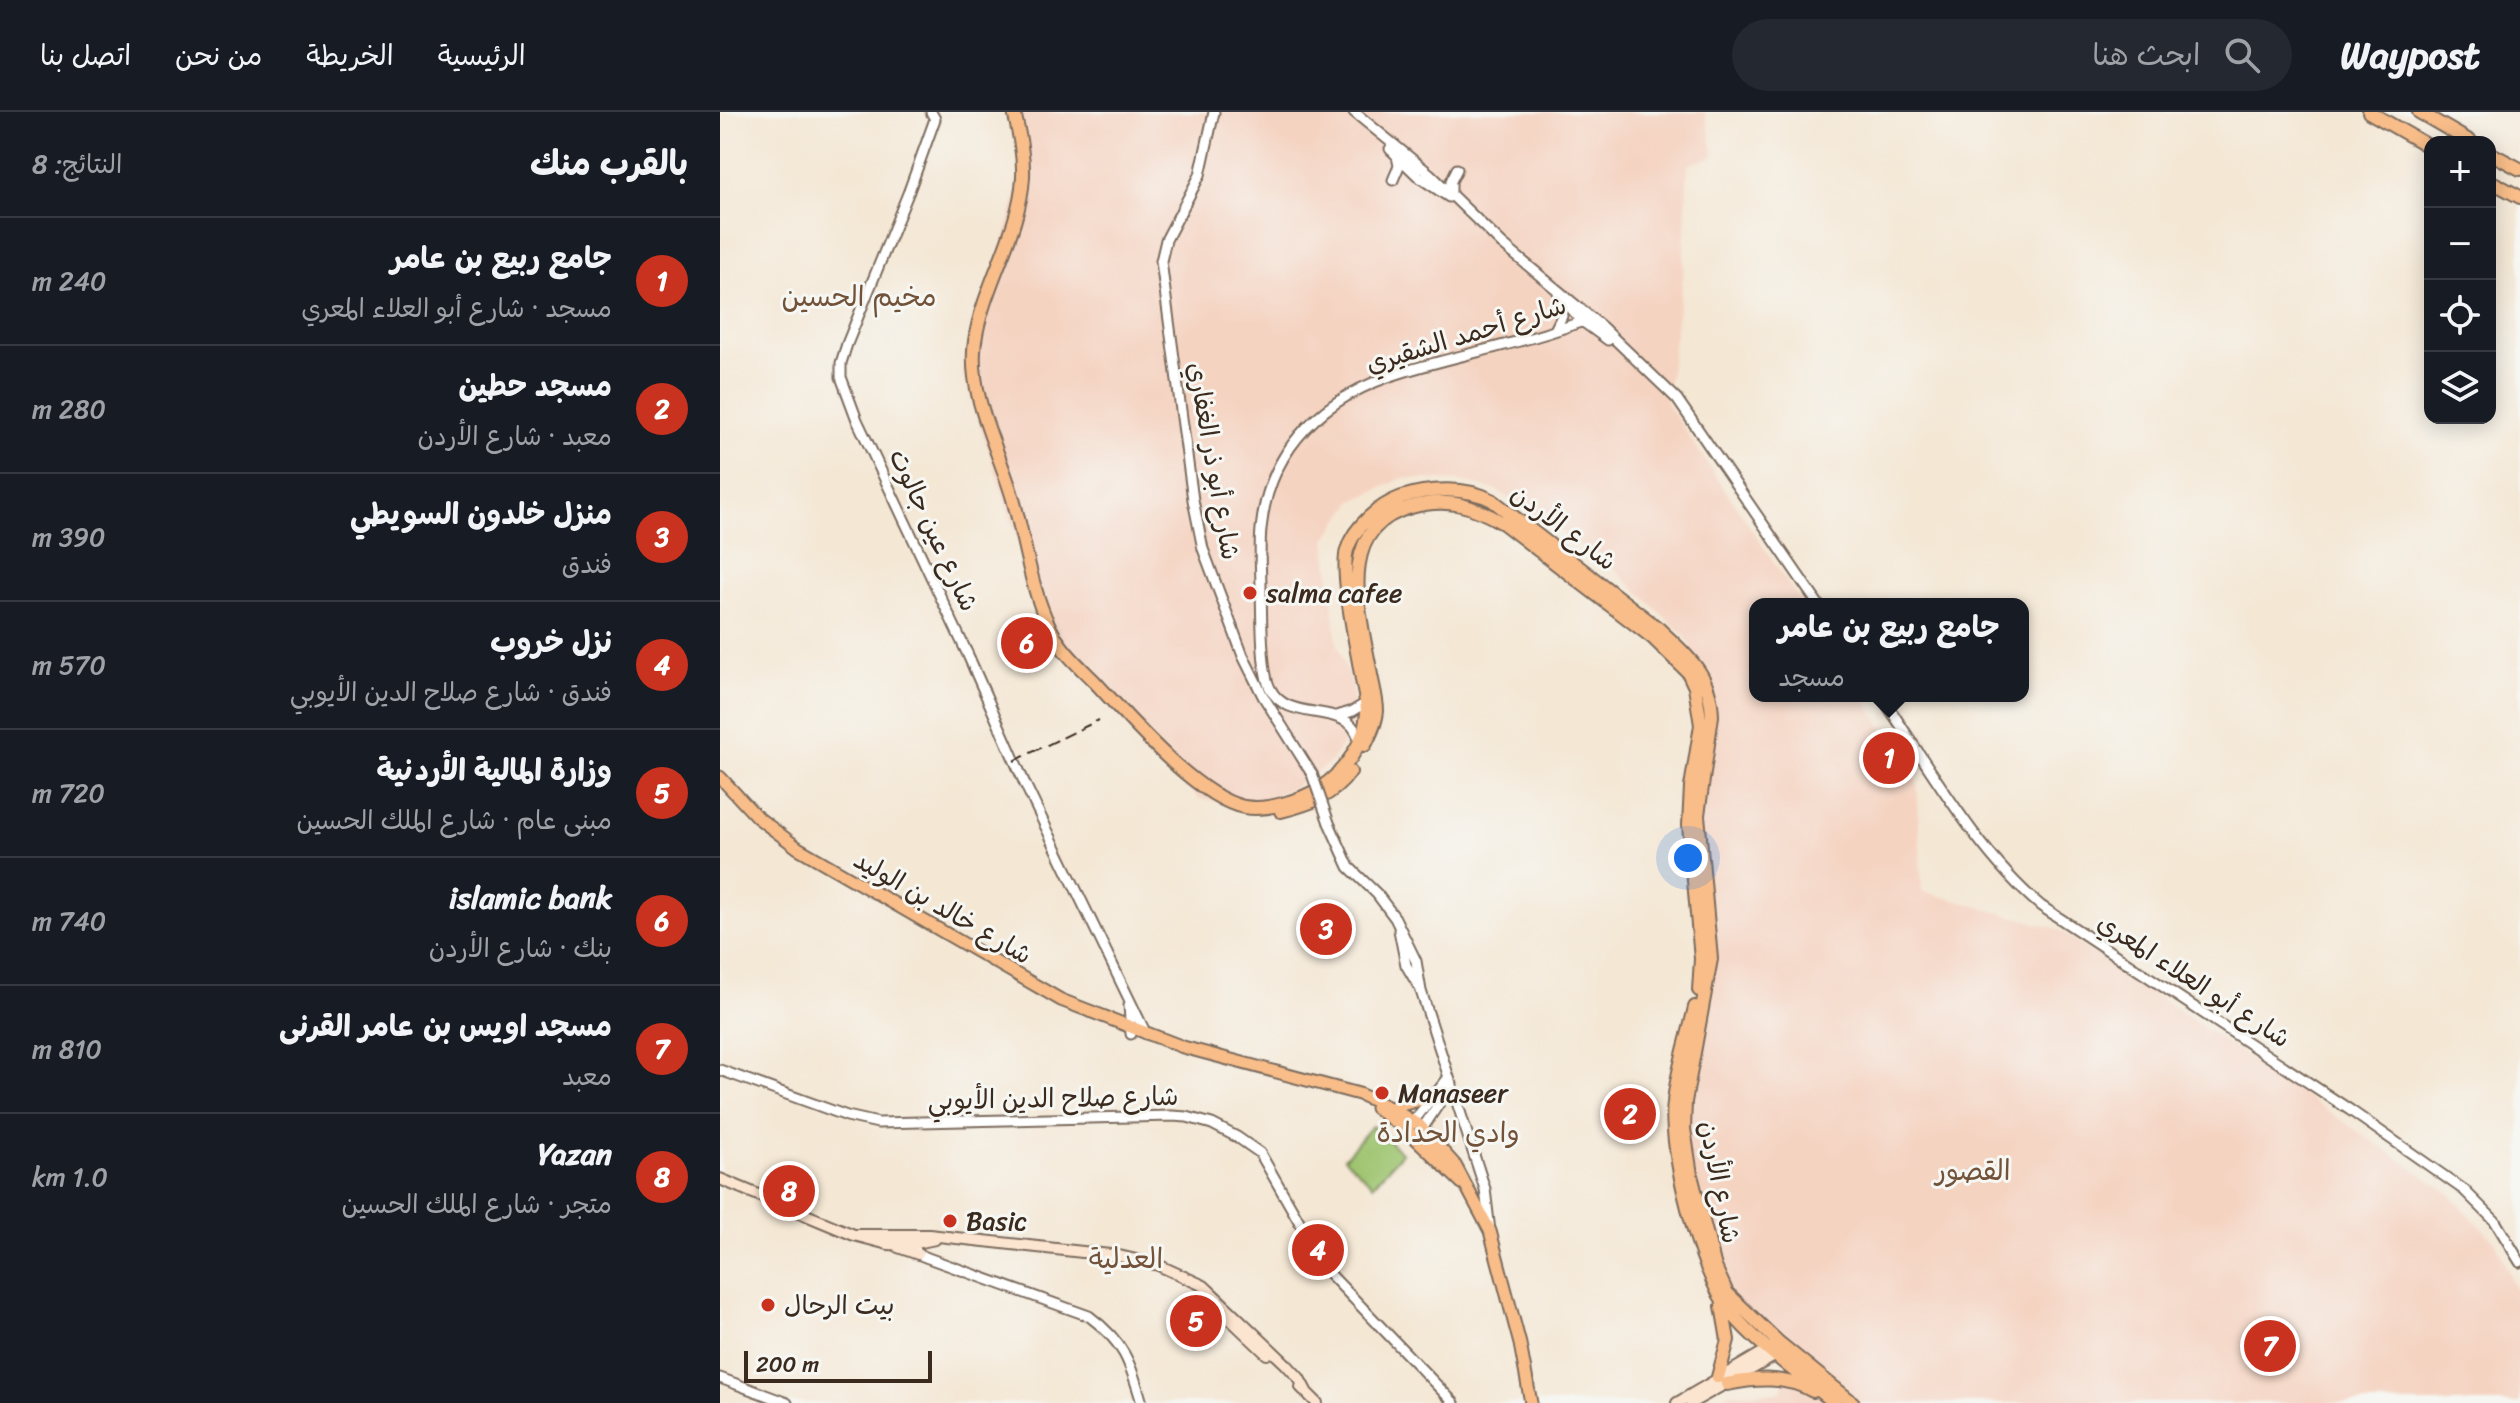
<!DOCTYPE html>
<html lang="ar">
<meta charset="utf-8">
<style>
body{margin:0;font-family:Sriracha,"Playpen Sans Arabic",sans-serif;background:#242831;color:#f1f3f6;direction:rtl}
.controls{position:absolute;right:24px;top:24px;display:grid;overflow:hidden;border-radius:16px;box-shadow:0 4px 20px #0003}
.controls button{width:72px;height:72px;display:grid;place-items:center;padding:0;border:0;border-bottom:2px solid #363941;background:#171b24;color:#f1f3f6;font:40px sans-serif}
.scale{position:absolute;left:24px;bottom:20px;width:188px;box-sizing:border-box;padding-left:8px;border:4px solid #3b2a1e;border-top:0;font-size:22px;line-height:28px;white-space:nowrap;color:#3b2a1e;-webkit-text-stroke:6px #f6f6f2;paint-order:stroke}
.you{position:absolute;left:968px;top:746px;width:28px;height:28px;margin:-20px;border:6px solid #fff;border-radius:50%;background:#1a73e8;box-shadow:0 0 0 12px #1a73e833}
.badge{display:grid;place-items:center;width:52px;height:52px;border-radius:50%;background:#c8321e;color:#fff;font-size:26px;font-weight:700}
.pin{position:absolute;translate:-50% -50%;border:4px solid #fff;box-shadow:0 2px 8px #0006}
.popup{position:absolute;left:1029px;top:486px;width:280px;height:104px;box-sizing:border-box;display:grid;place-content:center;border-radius:16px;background:#171b24;filter:drop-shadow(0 2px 6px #0005);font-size:26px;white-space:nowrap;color:#9ea1a6}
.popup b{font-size:30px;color:#f1f3f6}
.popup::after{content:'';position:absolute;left:50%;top:100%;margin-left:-16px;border:16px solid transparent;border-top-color:#171b24}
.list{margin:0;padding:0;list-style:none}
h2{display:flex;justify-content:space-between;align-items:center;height:104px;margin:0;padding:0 32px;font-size:34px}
h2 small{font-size:26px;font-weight:400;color:#9ea1a6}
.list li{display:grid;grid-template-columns:52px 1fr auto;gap:24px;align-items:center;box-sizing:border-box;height:128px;padding:0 32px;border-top:2px solid #363941}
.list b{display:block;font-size:30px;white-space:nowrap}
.list p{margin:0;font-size:26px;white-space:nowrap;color:#9ea1a6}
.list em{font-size:26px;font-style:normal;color:#9ea1a6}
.icon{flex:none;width:44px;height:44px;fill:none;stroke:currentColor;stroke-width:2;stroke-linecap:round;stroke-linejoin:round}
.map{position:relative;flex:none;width:1800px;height:1291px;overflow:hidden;direction:ltr}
header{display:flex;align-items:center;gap:48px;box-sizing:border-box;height:112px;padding:0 40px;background:#171b24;border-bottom:2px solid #363941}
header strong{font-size:38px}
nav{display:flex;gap:44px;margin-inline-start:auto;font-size:28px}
.search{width:560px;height:72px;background:#242831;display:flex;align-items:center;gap:20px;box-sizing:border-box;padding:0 28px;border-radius:44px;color:#9ea1a6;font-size:30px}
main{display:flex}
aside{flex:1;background:#171b24}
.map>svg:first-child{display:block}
</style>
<header>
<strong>Waypost</strong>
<div class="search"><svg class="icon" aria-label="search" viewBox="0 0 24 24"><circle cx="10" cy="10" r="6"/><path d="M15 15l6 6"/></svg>ابحث هنا</div>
<nav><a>الرئيسية</a><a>الخريطة</a><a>من نحن</a><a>اتصل بنا</a></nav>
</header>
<main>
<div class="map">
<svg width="1800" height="1291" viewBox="0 0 1800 1291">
<rect width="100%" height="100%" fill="#f6f6f2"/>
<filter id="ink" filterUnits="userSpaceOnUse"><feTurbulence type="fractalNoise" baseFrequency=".0125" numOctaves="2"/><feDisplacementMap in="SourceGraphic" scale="16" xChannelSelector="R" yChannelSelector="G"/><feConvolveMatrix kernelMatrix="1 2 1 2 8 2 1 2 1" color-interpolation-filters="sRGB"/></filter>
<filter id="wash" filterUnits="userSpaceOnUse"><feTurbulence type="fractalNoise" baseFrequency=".006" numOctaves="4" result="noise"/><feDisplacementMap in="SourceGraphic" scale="32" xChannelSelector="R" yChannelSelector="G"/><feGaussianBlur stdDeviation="1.8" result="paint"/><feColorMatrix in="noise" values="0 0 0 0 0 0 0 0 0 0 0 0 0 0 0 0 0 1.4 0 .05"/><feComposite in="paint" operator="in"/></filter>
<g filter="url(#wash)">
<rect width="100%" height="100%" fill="#f4e7d4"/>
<!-- built -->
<path fill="#f5d3c1" d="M291 0H985L994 44 968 53 963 164 946 290 1082 492H1035V584H1143L1197 670 1202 779 1338 817 1729 1081 1776 1131 1800 1186V1291H990L1011 1281 1061 1280 1078 1238 1007 1186 965 1044 962 998 990 866 973 701 991 616 981 556 965 524 888 451 776 378 740 369 683 366 633 389 606 427 617 531 633 576 632 618 611 650 574 675 529 694 479 687 353 552 326 527 298 428 242 259 254 214 273 170 303 58Z"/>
<!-- green -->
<path fill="#9ec46f" stroke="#6c7746" stroke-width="2" d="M652 1014 682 1041 653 1073 624 1046Z"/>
</g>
<g filter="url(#ink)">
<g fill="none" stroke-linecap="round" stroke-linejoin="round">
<defs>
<path id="tertiary" d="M211 0 215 7 189 79 127 232 121 251V265L137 308 248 543 305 672 426 922
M494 0 480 63 446 128 441 149 473 388 483 437 523 544 543 584 592 662
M634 0 710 62 782 132 882 215 957 287 1098 492
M670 37 699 65 729 85
M673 68 679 54 677 44
M731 81V69L737 57
M848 193 862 209 888 228
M835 218 842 204 838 180
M1161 584C1208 652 1257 741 1321 794L1630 998 1744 1078 1775 1109 1800 1150
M617 604 633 599 646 591
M640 628C637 622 635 616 630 612 608 594 564 607 550 576 547 571 546 563 545 558 541 531 542 505 541 478 541 458 539 437 541 417 549 334 606 283 683 260 745 241 810 230 871 206
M609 711 629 755 657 782 675 806 696 849 701 879 765 1077 770 1119
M679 818 686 853 699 875
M409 893 411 922
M0 958 127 1004 158 1011 452 1004 467 1005 492 1012 517 1025 540 1041 608 1160 734 1291
M691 1012 729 965
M700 1020 732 972
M195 1137 198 1142 208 1146 369 1204C404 1230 410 1250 422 1291
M0 1266 67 1291"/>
<path id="secondary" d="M0 1067 134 1123 168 1132 187 1133 215 1127
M134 1123H209L399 1144 438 1153 484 1174 566 1252 579 1266 586 1279
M178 1135 198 1142
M489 1187 547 1242
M581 1275 597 1291
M957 1291 1054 1234
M971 1291 1060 1241"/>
<path id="primary" d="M0 665 37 705 78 736 341 888 463 935 639 982 670 996 699 1013 735 1053 770 1119 800 1232 811 1291
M656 996 687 1018 742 1071
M670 996 711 985"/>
<path id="trunk" d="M294 0C299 21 304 43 303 65 300 120 263 174 255 229 247 283 279 337 293 387 305 429 310 474 329 514 339 536 357 552 374 569 408 605 476 685 524 695 547 699 580 689 600 676 624 661 645 631 647 601 647 590 644 579 642 568 638 541 620 462 627 438 634 414 660 393 682 385 709 376 747 375 772 388L939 517C967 544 991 561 992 604L978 703 991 847 965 990 964 1017 971 1063 995 1155 1007 1181 1058 1230 1133 1291
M1649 0 1710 35
M1699 0 1751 30
M1770 41 1800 57
M1770 69 1800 85
M645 633C650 623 656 611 657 599 657 587 653 574 651 563 641 504 612 416 691 395 727 385 752 393 783 411L933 526 968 560 975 575 981 613 971 675 969 713 981 847 979 878
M561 699C589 692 613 684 630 660
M975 895C968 927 957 958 954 990 948 1037 980 1162 1010 1199 1035 1231 1082 1264 1115 1291
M998 1265 1008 1228 1002 1194
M1007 1272C1036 1266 1066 1264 1093 1279"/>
</defs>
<!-- tertiary casing -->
<use href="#tertiary" stroke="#7c6c5e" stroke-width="13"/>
<!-- secondary casing -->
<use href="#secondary" stroke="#7c6c5e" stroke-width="14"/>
<!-- primary casing -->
<use href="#primary" stroke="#7c6c5e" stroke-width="15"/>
<!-- trunk casing -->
<use href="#trunk" stroke="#7c6c5e" stroke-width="16"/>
<!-- tertiary -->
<use href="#tertiary" stroke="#fff" stroke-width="9"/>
<!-- secondary -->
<use href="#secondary" stroke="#fce5d0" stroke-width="10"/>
<!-- primary -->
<use href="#primary" stroke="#f8bd89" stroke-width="11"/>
<!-- trunk -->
<use href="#trunk" stroke="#f8bd89" stroke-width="12"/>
<!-- rail -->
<path stroke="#3b2a1e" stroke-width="2" stroke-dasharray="12 6" stroke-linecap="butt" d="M294 649 379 608"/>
<defs>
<path id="tertiary-bridge" d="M592 662 609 711"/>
</defs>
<!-- tertiary-bridge casing -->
<use href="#tertiary-bridge" stroke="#7c6c5e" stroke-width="13" stroke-linecap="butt"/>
<!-- tertiary-bridge -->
<use href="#tertiary-bridge" stroke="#fff" stroke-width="9"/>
</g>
</g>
<!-- markers -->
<g fill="#c8321e" stroke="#f6f6f2" stroke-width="3">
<circle cx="530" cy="481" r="8"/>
<circle cx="662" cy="981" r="8"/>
<circle cx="230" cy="1109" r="8"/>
<circle cx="48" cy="1193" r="8"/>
</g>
<g text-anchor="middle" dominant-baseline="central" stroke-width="6" stroke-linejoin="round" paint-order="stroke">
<!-- street labels -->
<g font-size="26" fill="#3b2a1e" stroke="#f6f6f2">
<text transform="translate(746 222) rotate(-17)">شارع أحمد الشقيري</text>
<text transform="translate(494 349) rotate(80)">شارع أبو ذر الغفاري</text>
<text transform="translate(844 415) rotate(37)">شارع الأردن</text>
<text transform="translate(214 418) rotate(65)">شارع عين جالوت</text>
<text transform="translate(223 795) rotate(30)">شارع خالد بن الوليد</text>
<text transform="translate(1474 868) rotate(33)">شارع أبو العلاء المعري</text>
<text transform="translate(333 986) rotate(-1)">شارع صلاح الدين الأيوبي</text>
<text transform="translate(1000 1070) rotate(79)">شارع الأردن</text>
</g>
<!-- poi labels -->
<g font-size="26" fill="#3b2a1e" stroke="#f6f6f2" text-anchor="start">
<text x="546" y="481">salma cafee</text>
<text x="678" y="981">Manaseer</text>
<text x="246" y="1109">Basic</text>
<text x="64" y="1193">بيت الرحال</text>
</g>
<!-- neighbourhood labels -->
<g font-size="28" fill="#725238" stroke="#f6f6f2">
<text x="139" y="184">مخيم الحسين</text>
<text x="728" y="1020">وادي الحدادة</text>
<text x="1253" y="1058">القصور</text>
<text x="406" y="1146">العدلية</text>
</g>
</g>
</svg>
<div class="controls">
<button>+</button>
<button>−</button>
<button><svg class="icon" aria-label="locate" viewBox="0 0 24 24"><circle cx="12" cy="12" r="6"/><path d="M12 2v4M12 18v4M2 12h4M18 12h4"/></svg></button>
<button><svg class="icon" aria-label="layers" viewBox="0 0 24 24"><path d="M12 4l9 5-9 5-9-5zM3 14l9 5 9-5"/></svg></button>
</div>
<div class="scale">200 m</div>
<div class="you"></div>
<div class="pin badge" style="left:1169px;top:646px">1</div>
<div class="popup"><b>جامع ربيع بن عامر</b>مسجد</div>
<div class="pin badge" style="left:910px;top:1002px">2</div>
<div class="pin badge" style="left:606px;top:817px">3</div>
<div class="pin badge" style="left:598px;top:1138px">4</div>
<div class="pin badge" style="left:476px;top:1209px">5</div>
<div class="pin badge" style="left:307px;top:531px">6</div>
<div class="pin badge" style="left:1550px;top:1234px">7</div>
<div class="pin badge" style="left:69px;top:1079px">8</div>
</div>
<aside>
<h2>بالقرب منك<small>النتائج: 8</small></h2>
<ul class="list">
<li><span class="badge">1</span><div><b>جامع ربيع بن عامر</b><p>مسجد · شارع أبو العلاء المعري</p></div><em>240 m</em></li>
<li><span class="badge">2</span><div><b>مسجد حطين</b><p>معبد · شارع الأردن</p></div><em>280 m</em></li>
<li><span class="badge">3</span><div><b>منزل خلدون السويطي</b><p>فندق</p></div><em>390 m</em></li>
<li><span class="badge">4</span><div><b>نزل خروب</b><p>فندق · شارع صلاح الدين الأيوبي</p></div><em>570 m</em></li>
<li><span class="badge">5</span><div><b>وزارة المالية الأردنية</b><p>مبنى عام · شارع الملك الحسين</p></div><em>720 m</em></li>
<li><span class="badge">6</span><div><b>islamic bank</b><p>بنك · شارع الأردن</p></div><em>740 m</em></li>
<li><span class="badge">7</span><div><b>مسجد اويس بن عامر القرنى</b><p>معبد</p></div><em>810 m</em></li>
<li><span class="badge">8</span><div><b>Yazan</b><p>متجر · شارع الملك الحسين</p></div><em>1.0 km</em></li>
</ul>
</aside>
</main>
